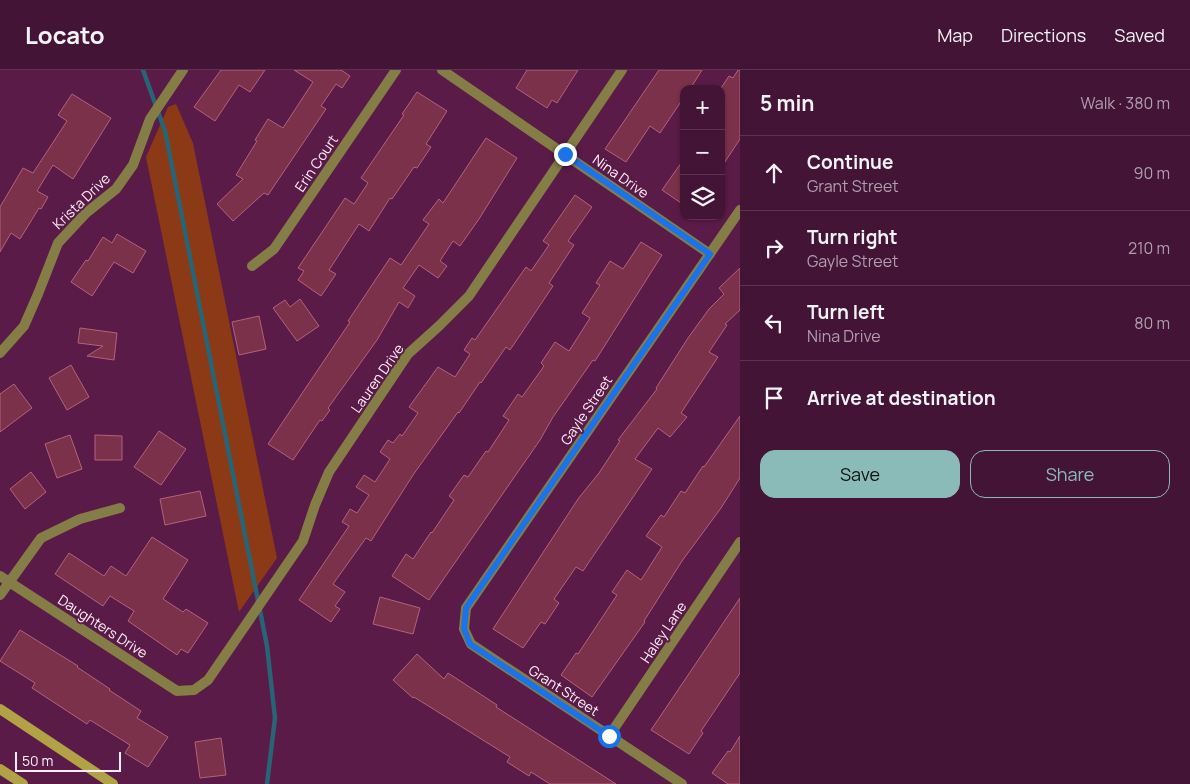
<!DOCTYPE html>
<meta charset="utf-8">
<style>
body{margin:0;font-family:Manrope,sans-serif;background:#4b1d3e;color:#f1f3f6}
.controls{position:absolute;right:15px;top:15px;display:grid;overflow:hidden;border-radius:10px;box-shadow:0 1px 4px #0004}
.controls button{width:45px;height:45px;display:grid;place-items:center;padding:0;border:0;border-bottom:1px solid #5c3351;background:#441436;color:#f1f3f6;font:25px sans-serif}
.scale{position:absolute;left:15px;bottom:12px;width:106px;box-sizing:border-box;padding-left:5px;border:2px solid #feeef7;border-top:0;font-size:14px;line-height:18px;white-space:nowrap;color:#feeef7;-webkit-text-stroke:4px #5a1b48;paint-order:stroke}
.stop{position:absolute;width:15px;height:15px;margin:-11px;border:4px solid #1a73e8;border-radius:50%;background:#fff}
.stop.end{background:#1a73e8;border-color:#fff;box-shadow:0 1px 5px #0008}
.list{margin:0;padding:0;list-style:none}
h2{display:flex;justify-content:space-between;align-items:center;height:65px;margin:0;padding:0 20px;font-size:21px}
h2 small{font-size:16px;font-weight:400;color:#af9ead}
.list li{display:grid;grid-template-columns:32px 1fr auto;gap:15px;align-items:center;box-sizing:border-box;height:75px;padding:0 20px;border-top:1px solid #5c3351}
.list b{display:block;font-size:19px;white-space:nowrap}
.list p{margin:0;font-size:16px;white-space:nowrap;color:#af9ead}
.list em{font-size:16px;font-style:normal;color:#af9ead}
.actions{display:flex;gap:10px;padding:15px 20px}
.actions a{flex:1;padding:11px 0;border:1px solid #8bbbb9;border-radius:15px;text-align:center;font-size:18px;color:#8bbbb9}
.actions .main{background:#8bbbb9;color:#111}
.icon{flex:none;width:28px;height:28px;fill:none;stroke:currentColor;stroke-width:2;stroke-linecap:round;stroke-linejoin:round}
.map{position:relative;flex:none;width:740px;height:714px;overflow:hidden}
header{display:flex;align-items:center;gap:30px;box-sizing:border-box;height:70px;padding:0 25px;background:#441436;border-bottom:1px solid #5c3351}
header strong{font-size:24px}
nav{display:flex;gap:28px;margin-inline-start:auto;font-size:18px}
main{display:flex}
aside{flex:1;background:#441436}
.map>svg:first-child{display:block}
</style>
<header>
<strong>Locato</strong>
<nav><a>Map</a><a>Directions</a><a>Saved</a></nav>
</header>
<main>
<div class="map">
<svg width="740" height="714" viewBox="0 0 740 714">
<rect width="100%" height="100%" fill="#5a1b48"/>
<!-- green -->
<path fill="#8c3915" d="M176 34 193 73 277 488 239 542 146 87 168 37Z"/>
<g fill="none" stroke-linecap="round" stroke-linejoin="round">
<!-- stream -->
<path stroke="#286476" stroke-width="4.5" d="M143 0 165 61 267 576 275 648 267 714"/>
</g>
<!-- building -->
<path fill="#7b314a" stroke="#b3627b" d="M221 0H265L250 22 239 15 215 51 194 37Z
M294 0H341L350 6 342 18 336 14 321 36 326 39 268 125 264 123 233 151 217 134 243 109 236 105 257 71 255 70 268 49 283 58 313 12Z
M527 0H578L557 33 552 30 547 38 516 18Z
M659 0H702L690 19H684V27L660 63 650 56 626 92 605 79Z
M738 0H740V69L721 98V18L729 6 733 8Z
M417 22 447 41 426 74 431 77 417 98 414 97 392 129 390 128 369 161 359 154 329 200 336 204 321 226 298 210 304 201 298 198 345 128 354 134 368 113 361 108 404 45 402 44Z
M72 24 111 48 73 109 53 95 37 121 48 127 41 139 39 138 20 169 11 163 0 182V137L23 98 33 103 67 51 58 45Z
M486 68 517 88 479 149 460 176 453 171 440 191 447 196 438 208 419 195 403 218 415 226 408 238 399 232 377 270 328 338 330 340 322 351 320 350 293 390 268 374 350 252 348 251 390 188 401 195 429 154 423 150 439 129 443 133Z
M684 89V135L662 120Z
M575 125 592 137 568 171 574 175 549 213 553 216 510 280 506 277 481 313 480 312 459 343 458 342 413 405 371 471 366 468 333 514 345 522 335 536 340 539 331 552 299 530 349 456 342 452 350 439 357 443 369 425 356 417 364 405 375 412 390 389 380 382 388 370 393 373 400 364 402 366 418 343 409 337 438 297 455 307 470 284 464 280 472 268 475 270 526 197 531 201 549 175 543 171Z
M117 164 146 181 133 203 114 192 92 226 71 212 86 190 88 191 103 167 112 173Z
M641 172 662 185 595 291 593 290 553 347 540 370 429 530 392 506 406 484 413 489 431 462 432 463 454 430 449 426 464 405 468 407 486 381 488 382 509 350 503 346 518 324 522 327 544 296 541 293 555 272 569 281 590 248 582 243 600 215 596 213 610 191 623 199Z
M740 198V240L725 254 727 255 709 282 718 287 681 343 687 347 670 367 658 358 635 389 652 399 583 501 576 497 554 529 559 533 545 554 541 552 523 578 493 559 578 429 599 403 620 371 618 370 657 319 656 318 688 268 709 239 724 224 719 218Z
M300 229 319 256 297 271 273 238 285 230 290 237Z
M259 246 266 279 239 285 232 252Z
M80 258 117 263 114 290 87 286 103 276 78 273Z
M71 295 89 327 67 340 49 308Z
M14 314 32 338 0 362V324Z
M740 346V408L721 438 682 491 644 551 645 552 592 627 561 605 576 583 578 584 617 525 612 522 627 500 641 510 662 477 646 466 661 445 664 447 681 421 685 423 703 396 704 397Z
M159 361 186 379 161 415 134 397Z
M70 365 82 399 57 408 45 374Z
M95 365 122 366V390H95Z
M31 402 46 422 25 439 10 419Z
M200 421 206 446 165 455 160 429Z
M152 467 188 490 163 529 183 542 186 539 208 553 188 583 181 579 177 585 128 551 134 541 110 526 103 536 55 504 69 483 104 506 111 496 126 506Z
M380 527 420 538 413 564 373 554Z
M740 528V603L701 661 703 663 689 684 651 660Z
M20 560 78 596 77 597 110 619 109 620 141 641 137 648 168 667 148 697 125 683 130 675 90 650 87 654 32 618 35 613 0 591Z
M417 584 444 609 448 603 497 635 496 637 616 714H550L531 702 529 706 507 692 510 687 414 627 413 628 393 610Z
M740 666V714H728L712 703 728 681 730 682Z
M221 668 226 705 200 708 195 672Z"/>
<g fill="none" stroke-linecap="round" stroke-linejoin="round">
<!-- minor -->
<path stroke="#847d45" stroke-width="10" d="M442 0 710 184
M252 196 274 179 396 0
M0 283 24 256 38 224 58 173 86 143 116 119 133 95 150 49 183 0
M0 506 177 621 194 620 208 610 303 471 315 435 329 402 408 284 439 256 469 226 622 0
M0 525 41 468 80 449 120 438
M609 666 740 472
M682 714 471 574 464 559 466 538 740 140"/>
<!-- secondary -->
<path stroke="#b0a245" stroke-width="10" d="M0 639 113 714
M0 699 23 714"/>
</g>
<g fill="none" stroke-linecap="round" stroke-linejoin="round">
<!-- route -->
<path stroke="#1a73e8" stroke-width="6" d="M565 84 710 184 466 538 464 559 470 574 609 666"/>
</g>
<g text-anchor="middle" dominant-baseline="central" stroke-width="4" stroke-linejoin="round" paint-order="stroke">
<!-- street labels -->
<g font-size="14" fill="#feeef7" stroke="#5a1b48">
<text transform="translate(316 93) rotate(-56)">Erin Court</text>
<text transform="translate(621 106) rotate(35)">Nina Drive</text>
<text transform="translate(81 131) rotate(-44)">Krista Drive</text>
<text transform="translate(377 308) rotate(-55)">Lauren Drive</text>
<text transform="translate(586 340) rotate(-56)">Gayle Street</text>
<text transform="translate(103 556) rotate(33)">Daughters Drive</text>
<text transform="translate(663 562) rotate(-56)">Haley Lane</text>
<text transform="translate(564 620) rotate(33)">Grant Street</text>
</g>
</g>
</svg>
<div class="controls">
<button>+</button>
<button>−</button>
<button><svg class="icon" aria-label="layers" viewBox="0 0 24 24"><path d="M12 4l9 5-9 5-9-5zM3 14l9 5 9-5"/></svg></button>
</div>
<div class="scale">50 m</div>
<div class="stop" style="left:609px;top:666px"></div>
<div class="stop end" style="left:565px;top:84px"></div>
</div>
<aside>
<h2>5 min<small>Walk · 380 m</small></h2>
<ul class="list">
<li><svg class="icon" aria-label="ahead" viewBox="0 0 24 24"><path d="M12 20V5M6 11l6-6 6 6"/></svg><div><b>Continue</b><p>Grant Street</p></div><em>90 m</em></li>
<li><svg class="icon" aria-label="right" viewBox="0 0 24 24"><path d="M7 20v-9h11M14 6l5 5-5 5"/></svg><div><b>Turn right</b><p>Gayle Street</p></div><em>210 m</em></li>
<li><svg class="icon" aria-label="left" viewBox="0 0 24 24"><path d="M17 20v-9H6M10 6l-5 5 5 5"/></svg><div><b>Turn left</b><p>Nina Drive</p></div><em>80 m</em></li>
<li><svg class="icon" aria-label="arrive" viewBox="0 0 24 24"><path d="M6 21V4h12l-3 4 3 4H6"/></svg><div><b>Arrive at destination</b></div></li>
</ul>
<div class="actions"><a class="main">Save</a><a>Share</a></div>
</aside>
</main>
